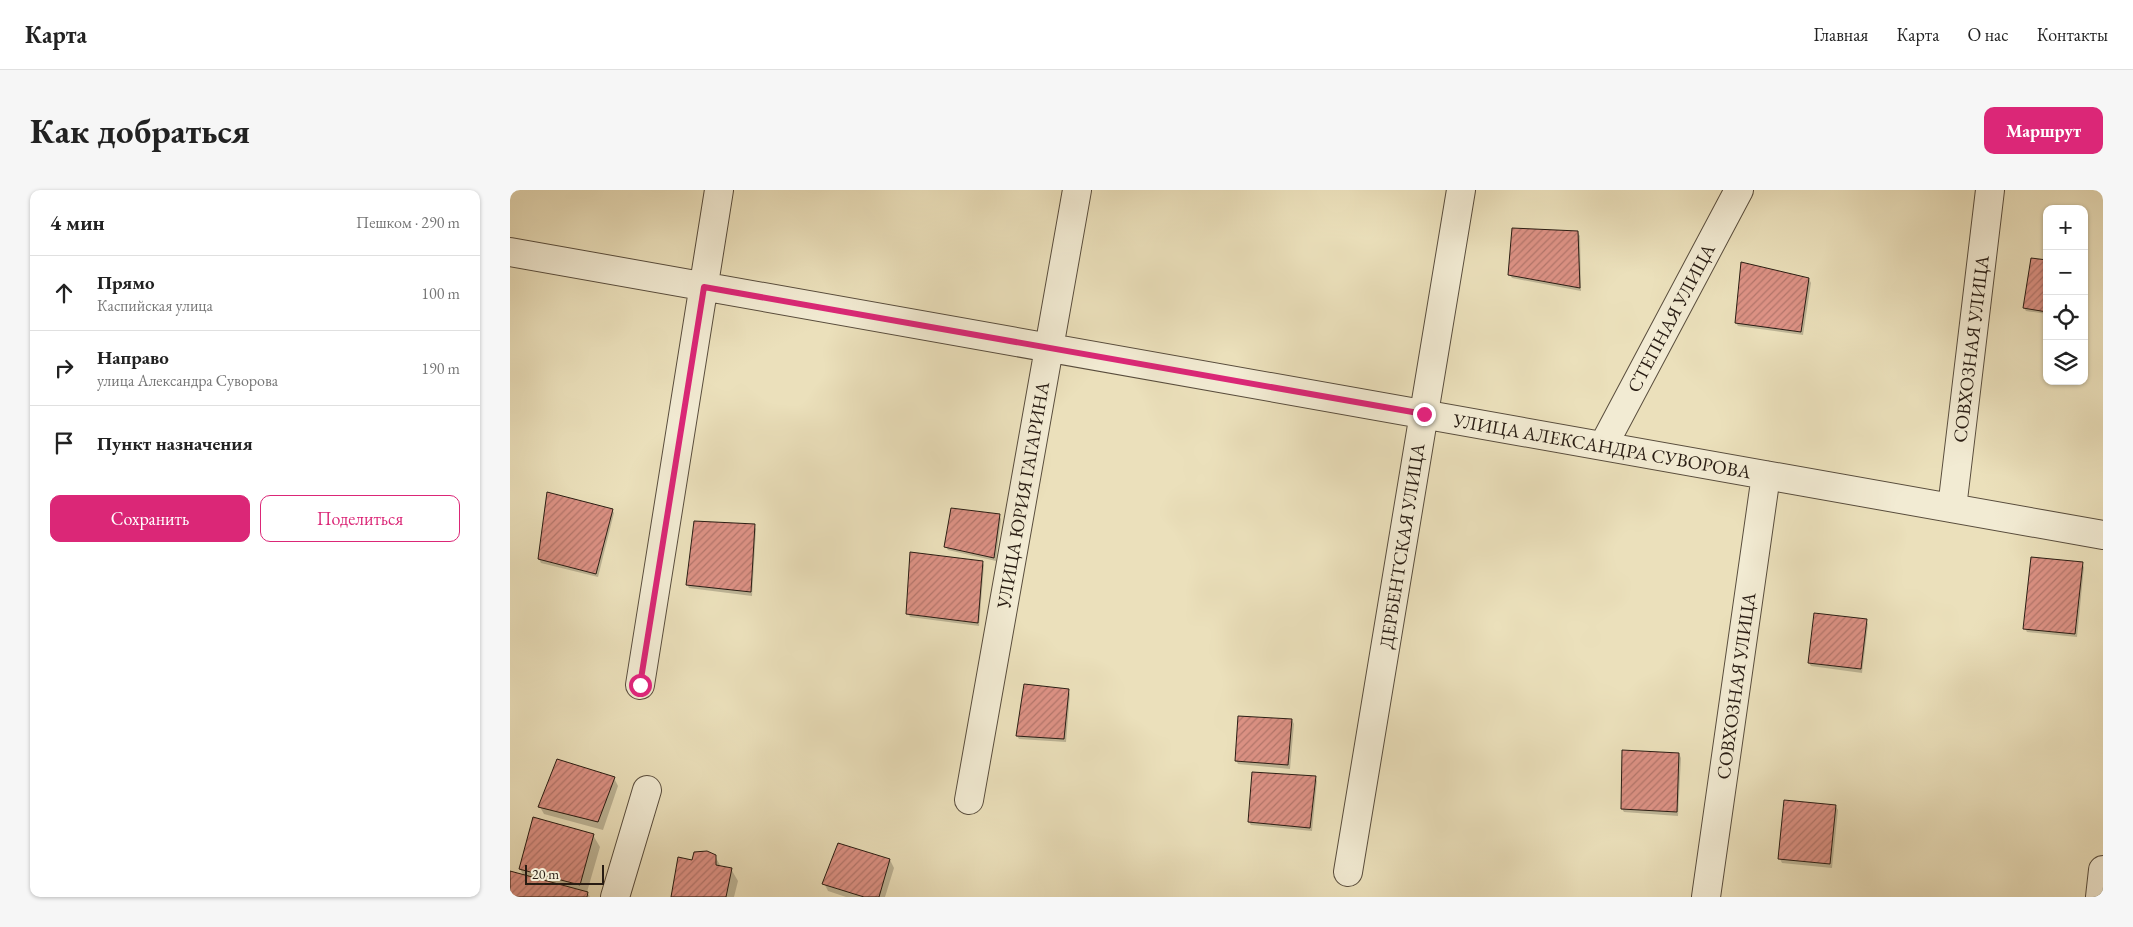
<!DOCTYPE html>
<html lang="ru">
<meta charset="utf-8">
<style>
body{margin:0;font-family:"EB Garamond",serif;background:#f6f6f6;color:#222}
.controls{position:absolute;right:15px;top:15px;display:grid;overflow:hidden;border-radius:10px;box-shadow:0 1px 4px #0004}
.controls button{width:45px;height:45px;display:grid;place-items:center;padding:0;border:0;border-bottom:1px solid #e0e0e0;background:#fff;color:#222;font:25px sans-serif}
.scale{position:absolute;left:15px;bottom:12px;width:79px;box-sizing:border-box;padding-left:5px;border:2px solid #281c13;border-top:0;font-size:14px;line-height:18px;white-space:nowrap;color:#281c13;-webkit-text-stroke:4px #f2ebd3;paint-order:stroke}
.stop{position:absolute;width:15px;height:15px;margin:-11px;border:4px solid #db2777;border-radius:50%;background:#fff}
.stop.end{background:#db2777;border-color:#fff;box-shadow:0 1px 5px #0008}
.list{margin:0;padding:0;list-style:none}
h2{display:flex;justify-content:space-between;align-items:center;height:65px;margin:0;padding:0 20px;font-size:21px}
h2 small{font-size:16px;font-weight:400;color:#767676}
.list li{display:grid;grid-template-columns:32px 1fr auto;gap:15px;align-items:center;box-sizing:border-box;height:75px;padding:0 20px;border-top:1px solid #e0e0e0}
.list b{display:block;font-size:19px;white-space:nowrap}
.list p{margin:0;font-size:16px;white-space:nowrap;color:#767676}
.list em{font-size:16px;font-style:normal;color:#767676}
.actions{display:flex;gap:10px;padding:15px 20px}
.actions a{flex:1;padding:11px 0;border:1px solid #db2777;border-radius:10px;text-align:center;font-size:18px;color:#db2777}
.actions .main{background:#db2777;color:#fff}
.icon{flex:none;width:28px;height:28px;fill:none;stroke:currentColor;stroke-width:2;stroke-linecap:round;stroke-linejoin:round}
.map{position:relative;flex:none;width:1593px;height:707px;overflow:hidden;border-radius:10px}
header{display:flex;align-items:center;gap:30px;box-sizing:border-box;height:70px;padding:0 25px;background:#fff;border-bottom:1px solid #e0e0e0}
header strong{font-size:24px}
nav{display:flex;gap:28px;margin-inline-start:auto;font-size:18px}
.intro{display:flex;align-items:center;justify-content:space-between;box-sizing:border-box;height:120px;padding:0 30px}
h1{margin:0;font-size:35px}
.button{padding:12px 22px;border-radius:10px;background:#db2777;color:#fff;font-size:18px;font-weight:700}
main{display:flex;gap:30px;padding:0 30px}
aside{flex:1;background:#fff;border-radius:10px;box-shadow:0 1px 4px #0004}
.map>svg:first-child{display:block}
</style>
<header>
<strong>Карта</strong>
<nav><a>Главная</a><a>Карта</a><a>О нас</a><a>Контакты</a></nav>
</header>
<div class="intro"><h1>Как добраться</h1><a class="button">Маршрут</a></div>
<main>
<aside>
<h2>4 мин<small>Пешком · 290 m</small></h2>
<ul class="list">
<li><svg class="icon" aria-label="ahead" viewBox="0 0 24 24"><path d="M12 20V5M6 11l6-6 6 6"/></svg><div><b>Прямо</b><p>Каспийская улица</p></div><em>100 m</em></li>
<li><svg class="icon" aria-label="right" viewBox="0 0 24 24"><path d="M7 20v-9h11M14 6l5 5-5 5"/></svg><div><b>Направо</b><p>улица Александра Суворова</p></div><em>190 m</em></li>
<li><svg class="icon" aria-label="arrive" viewBox="0 0 24 24"><path d="M6 21V4h12l-3 4 3 4H6"/></svg><div><b>Пункт назначения</b></div></li>
</ul>
<div class="actions"><a class="main">Сохранить</a><a>Поделиться</a></div>
</aside>
<div class="map">
<svg width="1593" height="707" viewBox="0 0 1593 707">
<defs>
<pattern id="building-hatch" width="6" height="6" patternUnits="userSpaceOnUse" patternTransform="scale(1.25)"><rect width="6" height="6" fill="#dd9285"/><path d="M-1 1l2-2M0 6l6-6M5 7l2-2" fill="none" stroke="#b3766c"/></pattern>
</defs>
<rect width="100%" height="100%" fill="#ebe0bb"/>
<filter id="stains"><feTurbulence type="fractalNoise" baseFrequency=".004" numOctaves="4"/><feColorMatrix values="0 0 0 0 .2 0 0 0 0 .09 0 0 0 0 .02 0 0 0 .5 -.17"/></filter>
<radialGradient id="worn" r=".72"><stop offset=".6" stop-color="#630" stop-opacity="0"/><stop offset="1" stop-color="#630" stop-opacity=".3"/></radialGradient>
<!-- shadow -->
<path fill="#0003" d="M1068 43 1070 46 1071 101 1002 88 999 84Z
M1537 71V124L1516 121 1514 118Z
M1299 89 1301 93 1293 145 1228 136 1226 133Z
M102 320 104 323 88 387 31 373 29 369Z
M489 325 491 329 486 371 438 360 436 357Z
M244 336 246 339 242 406 179 398 177 394Z
M472 372 474 375 469 436 400 427 398 423Z
M1572 374 1574 377 1567 447 1517 442 1515 438Z
M1356 431 1358 434 1352 483 1301 476 1299 473Z
M558 500 560 504 556 552 509 549 507 546Z
M782 530 784 534 780 579 728 574 726 570Z
M1169 564 1171 568 1168 626 1114 622 1112 619Z
M805 587 807 591 802 641 741 635 739 632Z
M104 588 108 596 93 640 34 624 30 617Z
M1326 617 1328 620 1322 678 1272 673 1270 669Z
M83 645 90 657 77 702 80 707H0V683L14 686 10 679Z
M205 666 211 677 221 679 228 691 224 707H162L183 672Z
M380 670 384 678 375 707H336L318 701 314 693Z"/>
<!-- building -->
<path fill="url(#building-hatch)" stroke="#281c13" d="M1002 38 1068 41 1070 98 998 85Z
M1521 68 1537 70V122L1513 118Z
M1231 72 1299 88 1291 142 1225 133Z
M37 302 103 319 86 384 28 369Z
M441 318 490 324 484 368 434 357Z
M184 331 245 334 241 402 176 395Z
M400 362 473 371 468 433 396 424Z
M1521 367 1573 372 1565 444 1513 439Z
M1304 423 1357 429 1351 479 1298 473Z
M514 494 559 499 554 549 506 546Z
M728 526 782 529 778 575 725 571Z
M1112 560 1169 563 1167 622 1111 619Z
M47 569 105 587 88 632 28 617Z
M742 582 806 586 800 638 738 632Z
M1274 610 1326 615 1320 674 1268 669Z
M23 627 84 644 70 695 9 679Z
M328 653 380 669 369 707H354L312 694Z
M197 661 206 665V675L222 678 216 707H161L168 667 182 670 184 662Z
M0 681 78 702 77 707H0Z"/>
<g fill="none" stroke-linecap="round" stroke-linejoin="round">
<defs>
<path id="street" d="M0 62 1593 345
M1093 256 1229 0
M1442 318 1480 0
M130 495 209 0
M459 610 567 0
M838 682 951 0
M105 707 137 600
M1196 707 1256 285
M1590 707 1593 680"/>
</defs>
<!-- street casing -->
<use href="#street" stroke="#594d3d" stroke-width="30"/>
<!-- street -->
<use href="#street" stroke="#f2ebd3" stroke-width="28"/>
</g>
<g fill="none" stroke-linecap="round" stroke-linejoin="round">
<!-- route -->
<path stroke="#db2777" stroke-width="6" d="M130 495 194 97 914 224"/>
</g>
<g text-anchor="middle" dominant-baseline="central" stroke-width="5" stroke-linejoin="round" paint-order="stroke">
<!-- street labels -->
<g font-size="19" fill="#281c13" stroke="#f2ebd3">
<text transform="translate(1161 128) rotate(-62)">СТЕПНАЯ УЛИЦА</text>
<text transform="translate(1461 159) rotate(-83)">СОВХОЗНАЯ УЛИЦА</text>
<text transform="translate(1092 256) rotate(10)">УЛИЦА АЛЕКСАНДРА СУВОРОВА</text>
<text transform="translate(513 305) rotate(-80)">УЛИЦА ЮРИЯ ГАГАРИНА</text>
<text transform="translate(892 356) rotate(-81)">ДЕРБЕНТСКАЯ УЛИЦА</text>
<text transform="translate(1226 496) rotate(-82)">СОВХОЗНАЯ УЛИЦА</text>
</g>
</g>
<rect width="100%" height="100%" filter="url(#stains)"/>
<rect width="100%" height="100%" fill="url(#worn)"/>
</svg>
<div class="controls">
<button>+</button>
<button>−</button>
<button><svg class="icon" aria-label="locate" viewBox="0 0 24 24"><circle cx="12" cy="12" r="6"/><path d="M12 2v4M12 18v4M2 12h4M18 12h4"/></svg></button>
<button><svg class="icon" aria-label="layers" viewBox="0 0 24 24"><path d="M12 4l9 5-9 5-9-5zM3 14l9 5 9-5"/></svg></button>
</div>
<div class="scale">20 m</div>
<div class="stop" style="left:130px;top:495px"></div>
<div class="stop end" style="left:914px;top:224px"></div>
</div>
</main>
